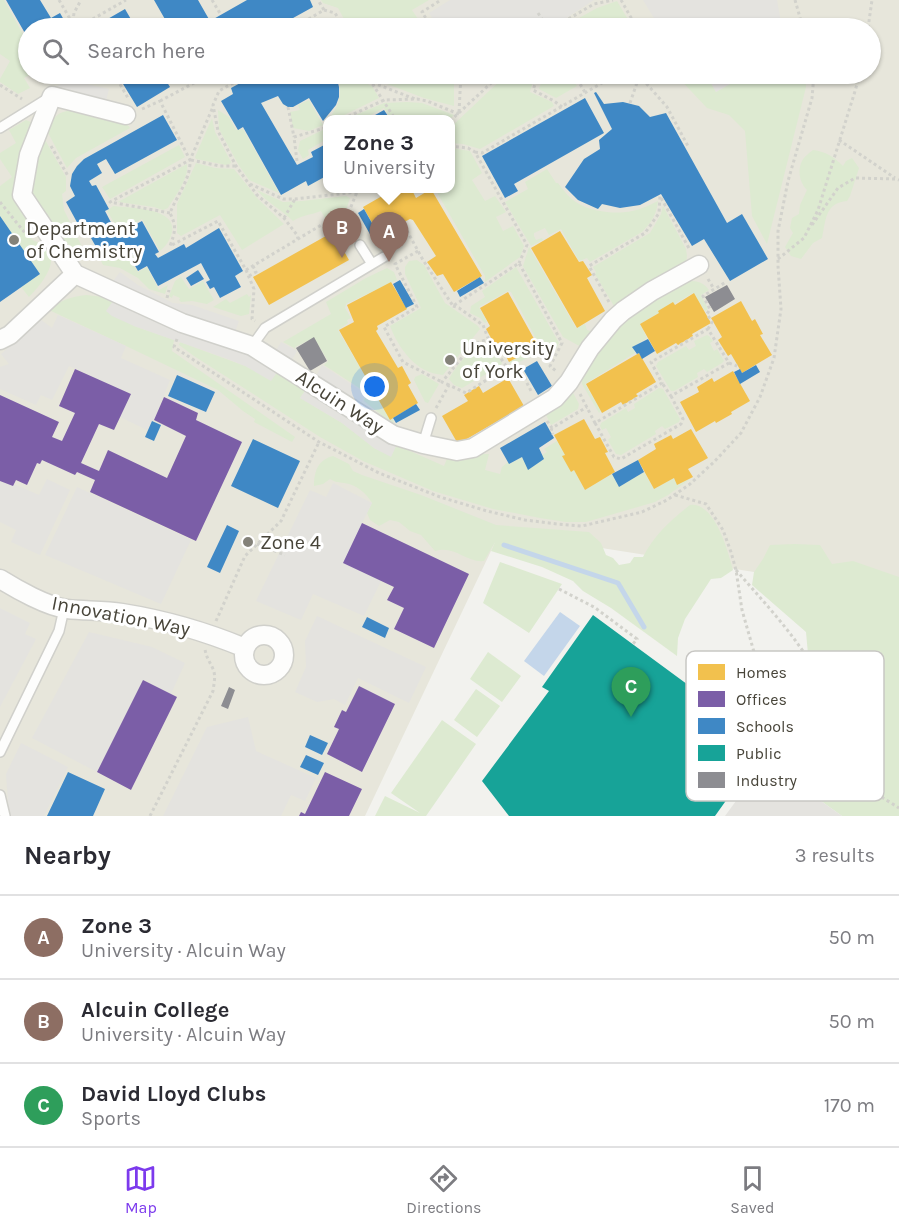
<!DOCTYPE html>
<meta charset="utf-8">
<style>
body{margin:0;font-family:Karla,sans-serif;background:#f2f2f3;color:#2b2b33}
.you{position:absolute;left:375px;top:387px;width:21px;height:21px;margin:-15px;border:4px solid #fff;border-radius:50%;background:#1a73e8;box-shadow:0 0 0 9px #1a73e833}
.badge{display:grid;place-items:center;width:39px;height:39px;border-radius:50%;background:#7c3aed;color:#fff;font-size:20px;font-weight:700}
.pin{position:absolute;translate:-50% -50px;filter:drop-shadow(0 2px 3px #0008)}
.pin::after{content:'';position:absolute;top:32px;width:21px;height:18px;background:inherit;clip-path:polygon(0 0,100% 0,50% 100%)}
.popup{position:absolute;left:323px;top:115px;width:132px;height:78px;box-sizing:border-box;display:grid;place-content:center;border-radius:12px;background:#fff;filter:drop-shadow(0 2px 4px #0005);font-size:20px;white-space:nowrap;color:#7c7c81}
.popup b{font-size:22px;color:#2b2b33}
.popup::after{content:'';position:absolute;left:50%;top:100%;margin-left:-12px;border:12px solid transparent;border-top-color:#fff}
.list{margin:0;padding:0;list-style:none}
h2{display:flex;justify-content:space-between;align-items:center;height:78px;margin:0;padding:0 24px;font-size:26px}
h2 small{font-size:20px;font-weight:400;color:#7c7c81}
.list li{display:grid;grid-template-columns:39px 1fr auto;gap:18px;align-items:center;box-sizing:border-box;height:84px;padding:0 24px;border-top:2px solid #e1e1e2}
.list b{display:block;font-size:22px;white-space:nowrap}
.list p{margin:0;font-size:20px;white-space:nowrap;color:#7c7c81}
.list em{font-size:20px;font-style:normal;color:#7c7c81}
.icon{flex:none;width:33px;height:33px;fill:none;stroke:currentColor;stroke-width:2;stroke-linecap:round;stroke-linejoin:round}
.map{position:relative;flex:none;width:899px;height:816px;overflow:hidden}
.search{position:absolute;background:#fff;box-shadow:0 2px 4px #0004;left:18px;right:18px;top:18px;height:66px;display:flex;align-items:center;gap:15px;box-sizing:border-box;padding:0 21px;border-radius:33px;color:#7c7c81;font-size:22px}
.sheet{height:330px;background:#fff}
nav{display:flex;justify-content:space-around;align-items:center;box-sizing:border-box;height:84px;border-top:2px solid #e1e1e2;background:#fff;font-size:16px;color:#7c7c81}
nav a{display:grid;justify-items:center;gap:3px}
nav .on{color:#7c3aed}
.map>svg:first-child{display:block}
</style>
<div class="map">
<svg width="899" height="816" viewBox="0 0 899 816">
<rect width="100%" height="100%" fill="#f2f2ee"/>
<!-- education -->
<path fill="#e7e6db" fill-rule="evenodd" d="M0 0H899V592L754 572 500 532 365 816H0ZM28 28H870V74H28ZM328 119H450V188H328Z"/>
<!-- green -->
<path fill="#ddead1" d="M0 0H4L28 43V74H31L24 78 30 88 18 94 0 82V79L10 61 0 54Z
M321 0H429L412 10 424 28H349L338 8 323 3Z
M617 1 633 28H561L597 8Z
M346 74 372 86 379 98 336 119H329C340 102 341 100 339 79Z
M369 74H454V106L424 98 371 78Z
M507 74H535L530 92 552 102 554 106 480 149 463 144 451 143V127Z
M544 74H569L577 86 556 98 539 89Z
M675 74H703L707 76 716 92 747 74H805L806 87 767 244 752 216 745 131 729 115 707 108Z
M309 100 323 125 309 131 293 128 290 112 300 110 298 105Z
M407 102 422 103 454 115 450 119H391L384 108 363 119H346L384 103Z
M73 110 127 124 130 128 76 158 67 168 47 131C54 116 57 112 73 110Z
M218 110 229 117 236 130 243 129 279 193 249 180 238 164 219 129Z
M212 118 215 132 231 162 230 164 226 165 196 159 195 157Z
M26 120 33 123 21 164 40 230 31 239C36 242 44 245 48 249 59 264 39 287 29 297L21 287 40 274 0 216V186L12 177 0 159V153L16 143 9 130Z
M327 128V139L308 150 309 155 303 159 298 150 300 141Z
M44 138 66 177V191L62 194 64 210 85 253 82 255 63 240 34 206 28 183Z
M179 145 185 157 110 199 102 187Z
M451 148 470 151 482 173 472 180 485 201 495 196 506 212 496 217 503 231 513 226 524 246 520 257 485 282V276L435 189 450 188Z
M813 150C826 152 833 156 843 166L846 161 852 158 859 168 850 196 847 201C825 203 826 220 822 238L813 243 801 259 791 256 785 247 793 233 790 228 792 218 799 214 800 205 807 190C800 183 797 171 802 161 804 157 809 153 813 150Z
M196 163 215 168 234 169 258 199 284 224 242 250 220 215 181 236 177 233V204Z
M187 164C189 179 175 196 168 208L163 210 154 207 118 202Z
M547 169 556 183H558C564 191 570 199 579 204 591 211 612 214 626 212 637 211 648 206 658 201 657 214 651 223 642 232L590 262 587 258 579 261 561 229 549 235 545 228 534 233V236L536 240 542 238 543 240 531 246 505 202 528 189 525 182Z
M257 190 283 202 302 201 346 196 350 198 342 222 331 229 321 211C311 215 302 215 293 221 281 209 267 203 257 190Z
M113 206C128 208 177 207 172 232 170 240 166 246 160 251L142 219 120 232 107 211Z
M663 206 686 249 687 256 686 263 612 315 614 306 595 274 596 272 593 267 650 233 661 214Z
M127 247 135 261 132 263 138 272 147 267 159 290 168 285 165 294 149 289 138 278 120 268 103 265 101 261Z
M529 247 576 328 585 324 587 330 590 331 594 329 595 332 583 348 563 337 523 266Z
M417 260 424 265 445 303 478 326 480 329 443 375C416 373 399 349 390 326L421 308 405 274V267L409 261Z
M516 267 559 343 549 360 536 354 513 365 509 362 540 346 511 292 508 291 479 307 487 322 485 323 480 318 470 313 471 306 485 297 482 291Z
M387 268 394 272 397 280 346 304 345 308 351 318 347 320 348 323 338 330 390 419H393L394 424 391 423 364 401 367 393 324 365 328 361 314 338 295 347 296 349 283 342 331 314 326 302 366 278Z
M181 277 189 289 203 281 214 300 207 304 192 301 181 302 179 300 180 298 173 295 172 298 169 296 175 281Z
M688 281C698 281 703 282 709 290L701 295 708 309 705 311 693 293 640 324 647 338 633 347 635 353 585 384 601 411 599 413 582 384 581 376 584 368 626 315Z
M247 294 249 297 251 295 249 314 241 316 213 307 226 299 230 303Z
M86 295 104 297 113 301 134 326 174 340 172 351 295 437 292 442 254 422 255 419 243 411 218 390 126 346 49 310C60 300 71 297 86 295Z
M707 335 709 336 713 341 710 343 714 351 717 349 724 361 722 363 707 372 704 369 697 373 698 377 674 391H671L656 366 658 362 686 346 689 350 696 346 694 341Z
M180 342 245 366 278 370 307 388 300 398 342 423 374 448 391 456 397 444 410 451 444 466 449 454H489L485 470 500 474 502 467 508 462 510 464 522 457 528 469 544 459 542 455 547 452 544 449 557 441 565 455 563 456 571 471 574 470 585 490 612 474 619 487 644 472 654 489 674 478 678 485 693 477 668 495 655 502 586 522H566L540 518 493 509 433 491 363 461 320 437 194 356 179 345Z
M489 348 494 350 502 363 500 366 462 388 454 385 449 379C453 371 465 355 473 351 478 349 484 349 489 348Z
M422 374 439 384 428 403 425 402 414 380 415 377Z
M659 388 663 389 680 419 679 422 665 429 662 426 655 431 656 434 621 455 616 454 608 440 611 437 606 428 602 430 600 426 601 423 626 408 628 412 635 408 634 404Z
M571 389 579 404 578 409 551 425 545 413Z
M333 456 349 464 353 471 362 475 421 495 496 525 589 532 601 543 606 555 613 558 619 565 630 563 634 557H643C654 535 671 520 690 505 715 502 728 551 733 570L721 578 711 579 685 619 678 638 677 656 611 608 583 591 573 581 542 567 491 551 495 542 484 561C466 563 455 545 435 551L421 535 410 531 399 522 390 520 379 526 370 520 367 513 372 503C366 493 356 484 344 483 338 482 337 483 330 479L323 484 314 486C314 471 318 460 333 456Z
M794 544 820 545 832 564 853 561 899 577V816H842L782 773 803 748 779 731 791 707 809 679 819 687 835 717 841 716 822 672 808 654 806 632 752 585 754 572 763 559 770 545Z
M500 562 562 584 529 633 483 603Z
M488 652 521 676 502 702 470 679Z
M476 689 500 706 477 737 454 720Z
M442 720 476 744 426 816H375L385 796 420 813 391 793Z"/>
<!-- parking -->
<path fill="#e4e3df" d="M450 0H594L551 28H439L429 13Z
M643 0H777L782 28H660Z
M703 74H747L716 92 707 76Z
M69 80 109 89 104 109 51 89Z
M120 272 138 285 173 303 192 305 239 321 235 332 275 352 281 342 297 351 292 360 316 376 322 365 366 394 354 415 397 444 391 457 374 448 342 423 300 398 307 388 278 371 271 381 245 366 228 359 134 326 112 316 106 311 113 301V281Z
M58 315 126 346 121 358 170 380 154 420 147 430 120 417 131 394 69 366 52 400 41 395 36 405 0 389V367L9 364 1 354 40 319 52 328Z
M0 478 39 495 47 479 70 490 40 555 11 542 16 530 0 522Z
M333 483 372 503 362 523 381 581 364 616 313 594 301 620 256 601 310 490 326 497Z
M77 487 191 540 161 604 45 555Z
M0 608 30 623 25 634 36 639 0 707Z
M317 616 426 667 409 703 358 678 345 705 334 699 317 702 295 692 306 667 305 641Z
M89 632 152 647 185 663 171 694 143 680 97 772 32 738Z
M248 717 256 751 316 778 305 801 291 795 281 816H163L207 727Z
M21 743 68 767 44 816H9L6 774Z
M765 761 842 816H725Z"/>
<!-- water -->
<path fill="#c4d6ea" d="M560 612 580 626 544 676 524 661Z"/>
<!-- homes -->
<path fill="#f2c14e" d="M396 188H411L416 198 431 189 482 276 454 292 443 274 437 276 427 262 436 256 413 220 410 219 379 235 363 207Z
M560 231 579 262 583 261 592 275 587 278 605 311 577 328 531 248Z
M333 232 349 260 269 305 253 277Z
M391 282 407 309 377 326 378 329 376 331 398 368 402 366 411 383 408 385 418 403 390 420 339 330 354 322 347 305Z
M508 292 538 346 509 362 499 343 495 345 486 329 490 326 480 308Z
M694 293 711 323 692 334 693 336 678 345 676 343 657 354 640 324 659 313 658 311 673 302 675 305Z
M741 301 752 321 755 319 763 334 760 335 772 355 742 373 731 354 728 356 718 340 722 337 711 318Z
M639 353 656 382 636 394 638 396 623 405 621 402 602 413 586 384Z
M733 371 750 401 731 412 732 414 716 423 715 421 696 432 680 402 699 392 697 387 712 378 714 382Z
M508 378 524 406 458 444 442 416 468 401 464 395 479 386 483 393Z
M584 419 595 439 600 437 608 452 605 453 615 472 585 490 574 470 571 472 562 456 565 455 554 435Z
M691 429 708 458 688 469 693 477 677 485 674 478 654 489 638 460 656 449 654 444 671 435 673 439Z"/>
<!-- offices -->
<path fill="#7b5ea7" d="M75 369 131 394 114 430 99 424 81 463 99 471 108 450 167 478 186 436 154 420 164 397 198 413 196 420 242 442 196 541 90 492 95 480 77 472 75 475 42 460 40 464 37 463 27 485 16 480 13 486 0 481V395L59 422 52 437 62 441 75 413 59 406Z
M362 523 469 574 434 648 394 629 404 608 387 600 394 587 343 563Z
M143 680 177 697 131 790 97 772Z
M359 686 395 704 362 772 327 754 339 729 334 727 342 710 346 712Z
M325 772 362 789 349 816H299L301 812 305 814Z"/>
<!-- schools -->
<path fill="#3f88c5" d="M6 0H40L51 18 60 13 68 27 65 28H28V33L26 35Z
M154 0H198L210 21 247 0H310L313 7 275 28H170Z
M125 9 136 28H92Z
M117 74H162L170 87 137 107Z
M257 74H336L339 87V97L336 105 323 121 309 98 293 107H288L283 104 278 96 261 103 297 165 313 157 311 152 328 143V175L308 186 306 181 281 195 243 127 238 130 221 101 233 94 231 88Z
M596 92 604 104 623 102 639 106 650 117 666 113 727 223 742 214 768 259 730 281 704 239 692 246 661 194 640 205 620 208 602 204 598 209 578 200 565 187 584 159 600 149 599 140 612 129 594 93Z
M585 98 604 133 514 184 518 191 505 198 482 156Z
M384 110 390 119H368Z
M163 115 177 140 115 174 106 159 97 164 102 173 89 181 92 186 96 185 109 209 105 211 117 234 142 221 159 252 155 254 158 258 184 244 186 248 219 228 243 271 235 276 241 287 220 298 214 287 210 289 206 282 210 280 201 263 158 286 147 266 138 271 134 264 137 262 128 245 103 259 83 224 79 226 66 202 75 196 70 186 72 174 77 166 84 159Z
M364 209 377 232 371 236 358 213Z
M0 216 40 274 0 302Z
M198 270 204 279 191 286 186 278Z
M480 277 484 283 460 297 457 291Z
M400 280 414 304 406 308 393 284Z
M648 339 655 351 642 359 639 353 637 354 632 347Z
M537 361 552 386 538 395 523 369Z
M756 365 760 372 740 384 734 372 740 369 742 373Z
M177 375 215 392 206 412 168 396Z
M416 404 420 410 396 423 393 418Z
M152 421 161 425 154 441 145 437Z
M545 422 554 438 539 448 544 459 528 470 522 457 509 464 500 448Z
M253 439 300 461 278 508 231 486Z
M638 460 644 472 619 487 612 474Z
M227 525 239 531 220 573 207 567Z
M367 617 389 628 385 638 362 627Z
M310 735 328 743 322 755 305 747Z
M306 755 324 763 318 775 300 767Z
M68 772 105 789 93 816H47Z"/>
<!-- public -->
<path fill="#17a398" d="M593 615 767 743 715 816H509L482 781 549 691 542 687Z"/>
<!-- industry -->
<path fill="#8d8d92" d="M727 285 735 299 714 312 705 297Z
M314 337 327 361 310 371 296 348Z
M229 687 235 690 228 709 221 706Z"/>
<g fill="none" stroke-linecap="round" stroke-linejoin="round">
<!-- stream -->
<path stroke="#c4d6ea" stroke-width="5" d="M504 545 618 583 644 627"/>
<defs>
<path id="service" d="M0 128 50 97
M360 245 372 264
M252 346 265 328 384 257
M423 444 431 418
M0 752 59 631 64 609
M767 787 781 760 780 746 770 738
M0 795 5 816"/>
<path id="minor" d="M126 115 52 96 29 155 22 195 75 274 182 323 252 346 393 435 423 444 457 451 473 448 555 398 569 382 590 348 613 320 623 311 652 291 699 265
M0 340 10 335 75 274
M0 579C16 589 48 607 67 609 85 611 103 610 122 613 166 620 204 631 245 648
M244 655a20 20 0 1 1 40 0a20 20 0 1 1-40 0Z"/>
</defs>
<!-- service casing -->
<use href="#service" stroke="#d0d0cb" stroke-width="12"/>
<!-- minor casing -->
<use href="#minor" stroke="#d0d0cb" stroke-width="21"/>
<!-- path -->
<path stroke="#d2d2cc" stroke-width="3" stroke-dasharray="3 3" stroke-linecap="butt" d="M59 0 73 24
M212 0 221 15
M621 0 637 28
M795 0 803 28
M324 10 335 13 344 28
M538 13 548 28
M72 28 74 13 81 0
M77 28 126 0
M293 28 324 10 318 0
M432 28 422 12 441 0
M553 28 594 4 613 0
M868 28 872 0
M114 74 128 98
M249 74 219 91 213 105 218 131 236 166 257 195 284 218 297 235 298 239
M350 74 415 99
M366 74 395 119
M539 74 533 90 554 101 562 107
M56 79 65 74
M79 80 81 74
M645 82 647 74
M0 85 22 99
M160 101 211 74
M288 107 294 137
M142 109 160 101 190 160C191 179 177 195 170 213 177 227 175 232 170 246L218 221 246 270 254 289 252 319 255 321
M459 112 461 74
M343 119 384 100 417 99 427 101 459 114
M450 121 501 74
M839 140 895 178
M51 146 68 176
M450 146 468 148 475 152 527 245 519 263
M475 152 482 153 607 80H629L645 82 667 107 689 148
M191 160 220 166H236
M297 161 294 137 328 127
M250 184 283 199H295L357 192 359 188
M0 202 29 238
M170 213 110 202 190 160 213 107
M284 218 295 199
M812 225 838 188 855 178 896 179 899 180
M355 235 348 222 350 209 357 192
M382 244 406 229 423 260 453 306 519 263 562 343 550 366 556 371
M418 251 395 264 417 307 384 327 403 362 442 382
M778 259 804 238 818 210 856 88 859 74
M246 270 323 224 333 231 348 222
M249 276 256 272 253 266
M708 279 714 289
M167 298 169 290
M609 302 589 266 645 233 659 213 660 196 690 250
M453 306 459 308 483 325 488 338
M708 329 712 322 707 314 710 309 703 296 726 282
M177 339 174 347 319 442 379 473 440 497 487 511 525 520 557 524 582 526 642 512 667 500 690 484 714 462 741 433 760 397 774 358 781 309 778 266V231L788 181 812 98 814 74
M729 363 737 366
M449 385 442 382 472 345 488 339 506 366
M580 394 595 423 662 383 651 362 708 329 729 363 671 396 662 383
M436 408 449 385 466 393 507 367 524 377 532 393
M547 421 552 428 587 407
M595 423 614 457 621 459 681 424 683 419 671 396
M552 428 551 431 553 434
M675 495 706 504 723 530 731 552 736 570 742 610 768 701
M257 544 285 555
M736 570C763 601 792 632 814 668 826 688 839 716 846 739 850 750 847 765 854 775 864 787 885 799 899 808
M559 589 594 607 637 639 633 644
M216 621 245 556 281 521 319 442
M150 816 213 691C214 683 216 676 213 669 210 662 206 657 205 649"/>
<!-- service -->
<use href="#service" stroke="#fdfdfc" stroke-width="9"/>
<!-- minor -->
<use href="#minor" stroke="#fdfdfc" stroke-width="18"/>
<!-- path-bridge -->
<path stroke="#d2d2cc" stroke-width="3" stroke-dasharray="3 3" stroke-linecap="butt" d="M574 74 586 94
M630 103 640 74"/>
</g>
<!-- markers -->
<g fill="#848279" stroke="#fff" stroke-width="2">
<circle cx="14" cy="240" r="6"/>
<circle cx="450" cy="360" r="6"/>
<circle cx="248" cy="542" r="6"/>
</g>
<g text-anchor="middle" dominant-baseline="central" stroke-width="6" stroke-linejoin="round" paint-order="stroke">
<!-- poi labels -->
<g font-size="20" fill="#48453a" stroke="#fff" text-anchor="start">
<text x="26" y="228">Department<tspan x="26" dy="23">of Chemistry</tspan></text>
<text x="462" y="348">University<tspan x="462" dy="23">of York</tspan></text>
<text x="260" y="542">Zone 4</text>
</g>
<!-- street labels -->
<g font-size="20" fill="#48453a" stroke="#fff">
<text transform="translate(340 402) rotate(33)">Alcuin Way</text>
<text transform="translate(121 616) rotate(11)">Innovation Way</text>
</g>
</g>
<!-- legend -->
<rect x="686" y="651" width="198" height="150" rx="9" fill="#fff" stroke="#c8c7c4" stroke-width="1.5"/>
<rect x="698" y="664" width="27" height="16" fill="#f2c14e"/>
<rect x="698" y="691" width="27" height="16" fill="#7b5ea7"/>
<rect x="698" y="718" width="27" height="16" fill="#3f88c5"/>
<rect x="698" y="745" width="27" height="16" fill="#17a398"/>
<rect x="698" y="772" width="27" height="16" fill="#8d8d92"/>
<g font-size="16" fill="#48453a">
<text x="736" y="678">Homes</text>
<text x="736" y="705">Offices</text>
<text x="736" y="732">Schools</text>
<text x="736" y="759">Public</text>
<text x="736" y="786">Industry</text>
</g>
</svg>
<div class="you"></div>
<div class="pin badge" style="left:389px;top:262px;background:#8d6e63">A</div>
<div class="popup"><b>Zone 3</b>University</div>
<div class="pin badge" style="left:342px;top:258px;background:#8d6e63">B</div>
<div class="pin badge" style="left:631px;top:717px;background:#2e9e5b">C</div>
<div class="search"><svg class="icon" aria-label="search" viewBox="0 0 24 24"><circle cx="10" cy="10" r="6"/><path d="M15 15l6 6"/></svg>Search here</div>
</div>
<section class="sheet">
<h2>Nearby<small>3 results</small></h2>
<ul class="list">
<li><span class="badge" style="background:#8d6e63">A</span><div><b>Zone 3</b><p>University · Alcuin Way</p></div><em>50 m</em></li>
<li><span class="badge" style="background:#8d6e63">B</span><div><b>Alcuin College</b><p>University · Alcuin Way</p></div><em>50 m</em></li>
<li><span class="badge" style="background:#2e9e5b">C</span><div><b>David Lloyd Clubs</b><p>Sports</p></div><em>170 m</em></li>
</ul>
</section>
<nav>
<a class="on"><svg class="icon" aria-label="map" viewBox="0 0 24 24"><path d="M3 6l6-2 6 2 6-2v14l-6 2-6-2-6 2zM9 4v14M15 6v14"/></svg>Map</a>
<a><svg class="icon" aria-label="directions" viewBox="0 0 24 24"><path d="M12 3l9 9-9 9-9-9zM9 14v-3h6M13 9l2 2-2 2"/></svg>Directions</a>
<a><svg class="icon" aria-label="saved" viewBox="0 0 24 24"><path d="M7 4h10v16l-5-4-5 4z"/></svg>Saved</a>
</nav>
